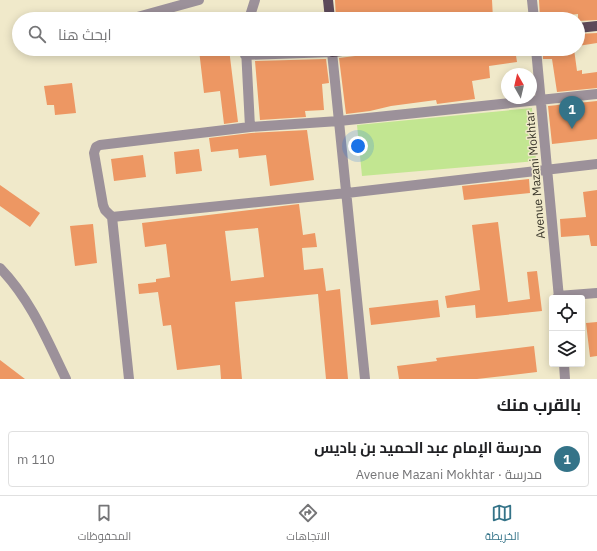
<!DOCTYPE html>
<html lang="ar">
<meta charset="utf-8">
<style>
body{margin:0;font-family:"IBM Plex Sans",Cairo,sans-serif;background:#f6f6f6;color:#202124;direction:rtl}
.controls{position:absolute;right:12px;bottom:12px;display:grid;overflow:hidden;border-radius:4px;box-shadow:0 2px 10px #0003}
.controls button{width:36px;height:36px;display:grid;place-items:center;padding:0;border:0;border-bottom:1px solid #e0e0e0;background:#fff;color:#202124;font:20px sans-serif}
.compass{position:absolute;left:501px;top:68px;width:36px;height:36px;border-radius:50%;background:#fff;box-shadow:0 2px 10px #0003;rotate:352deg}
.you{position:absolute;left:358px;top:146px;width:14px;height:14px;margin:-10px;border:3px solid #fff;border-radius:50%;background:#1a73e8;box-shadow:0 0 0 6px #1a73e833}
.badge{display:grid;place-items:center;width:26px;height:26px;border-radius:50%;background:#347388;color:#fff;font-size:13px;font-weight:700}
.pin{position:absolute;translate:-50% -33px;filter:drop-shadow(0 1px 2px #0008)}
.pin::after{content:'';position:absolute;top:21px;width:14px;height:12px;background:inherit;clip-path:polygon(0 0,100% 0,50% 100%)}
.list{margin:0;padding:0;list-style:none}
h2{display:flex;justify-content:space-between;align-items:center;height:52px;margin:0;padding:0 16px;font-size:17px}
h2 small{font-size:13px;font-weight:400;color:#757577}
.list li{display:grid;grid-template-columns:26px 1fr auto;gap:12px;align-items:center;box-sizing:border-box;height:56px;margin:0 8px 8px;padding:0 8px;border:1px solid #e0e0e0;border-radius:4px}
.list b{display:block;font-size:15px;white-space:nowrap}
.list p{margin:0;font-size:13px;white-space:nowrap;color:#757577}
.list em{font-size:13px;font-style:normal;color:#757577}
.icon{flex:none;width:22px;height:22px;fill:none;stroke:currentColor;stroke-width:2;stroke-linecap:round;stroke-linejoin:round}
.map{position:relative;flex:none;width:597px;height:379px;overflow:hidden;direction:ltr}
.search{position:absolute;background:#fff;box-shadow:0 2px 10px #0003;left:12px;right:12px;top:12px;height:44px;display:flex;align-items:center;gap:10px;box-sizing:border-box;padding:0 14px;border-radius:22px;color:#757577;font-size:15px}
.sheet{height:116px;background:#fff}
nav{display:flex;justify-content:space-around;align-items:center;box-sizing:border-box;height:56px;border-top:1px solid #e0e0e0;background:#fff;font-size:11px;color:#757577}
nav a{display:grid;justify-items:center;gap:2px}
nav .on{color:#347388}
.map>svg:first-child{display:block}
</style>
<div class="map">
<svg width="597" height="379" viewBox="0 0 597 379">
<rect width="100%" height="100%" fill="#f0e9ca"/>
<!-- green -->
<path fill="#c2e691" d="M532 108 536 161 362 176 357 125Z"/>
<!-- building -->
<path fill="#ed9763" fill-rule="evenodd" d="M335 0H492L493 19H336Z
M539 0H597V20L578 21V14L540 18Z
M597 33V43L578 46V34Z
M207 49H229L238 122 224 124 220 91 204 93 199 50Z
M399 49H515L517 62 489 66 490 78 472 81 475 99 437 104 436 100 391 106 370 111 346 114 339 58 363 55 367 52Z
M543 49H574L577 71 582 70V74L597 72V88L557 92 552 59H543Z
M326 59 329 83 322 84 324 110 305 111 306 117 260 120 255 61Z
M72 83 76 113 55 115 54 105H47L44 86Z
M597 101V139L552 144 548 106Z
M307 130 314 180 270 186 266 155 239 158 238 149 211 152 209 138 251 133Z
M199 149 202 171 176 174 174 152Z
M143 155 146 177 114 181 111 159Z
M529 179 530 193 464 200 462 186Z
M0 185 40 213 30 227 0 206Z
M597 190V246H591L589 235 561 237 560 219 586 217 583 192Z
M299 204 303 235 315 233 317 247 302 248 304 270 323 268 326 291 340 289 348 379H326L318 294 235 302 242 379H221L220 365 177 370 171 325 163 326 158 292 139 294 138 284 156 282V279L170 277 166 244 145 247 142 223ZM258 228 264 277 231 281 225 231Z
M498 222 508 302 530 299 527 272 537 271 542 311 476 318 475 305 447 308 445 296 480 290 472 225Z
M93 224 97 263 75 266 70 226Z
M438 300 440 317 371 325 369 308Z
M597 322V356L590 357 586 323Z
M534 346 537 372 477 379H399L397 366 437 361 436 358Z
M0 360 25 379H0Z"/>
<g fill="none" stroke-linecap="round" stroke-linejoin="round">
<!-- minor -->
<path stroke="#9c919a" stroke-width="10" d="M532 0 534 19
M130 19 199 0
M249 19 255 0
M246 49 250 127
M536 49 559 298
M245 55 332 52 365 379
M112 217 105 210 103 205 94 153 96 147 100 145 250 127 339 121 597 94
M0 268C31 300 47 340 66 379
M558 296 597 293
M564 364 565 379
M129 379 112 217 347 193 597 164"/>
<!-- major -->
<path stroke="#5d4a5a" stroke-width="10" d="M328 0 330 19
M578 28 597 26
M332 49V52L362 49"/>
</g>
<g text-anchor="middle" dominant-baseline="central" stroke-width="3" stroke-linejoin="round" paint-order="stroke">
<!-- street labels -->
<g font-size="12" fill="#3a372b" stroke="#f0e9ca">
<text transform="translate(535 175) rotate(-95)">Avenue Mazani Mokhtar</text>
</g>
</g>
</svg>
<div class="controls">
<button><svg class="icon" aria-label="locate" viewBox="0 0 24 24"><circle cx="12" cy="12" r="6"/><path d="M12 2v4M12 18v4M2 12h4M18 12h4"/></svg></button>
<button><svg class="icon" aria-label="layers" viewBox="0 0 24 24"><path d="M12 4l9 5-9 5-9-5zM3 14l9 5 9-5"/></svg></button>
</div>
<svg class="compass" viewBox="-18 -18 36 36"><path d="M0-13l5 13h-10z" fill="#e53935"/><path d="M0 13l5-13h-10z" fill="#757577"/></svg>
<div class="you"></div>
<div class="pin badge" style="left:572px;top:129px">1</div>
<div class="search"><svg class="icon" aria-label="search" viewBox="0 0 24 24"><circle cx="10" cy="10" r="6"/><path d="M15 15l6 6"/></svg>ابحث هنا</div>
</div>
<section class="sheet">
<h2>بالقرب منك<small></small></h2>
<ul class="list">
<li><span class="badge">1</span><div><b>مدرسة الإمام عبد الحميد بن باديس</b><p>مدرسة · Avenue Mazani Mokhtar</p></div><em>110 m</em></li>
</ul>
</section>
<nav>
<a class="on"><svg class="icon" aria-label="map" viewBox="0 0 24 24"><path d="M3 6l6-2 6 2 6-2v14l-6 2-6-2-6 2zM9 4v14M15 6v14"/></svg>الخريطة</a>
<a><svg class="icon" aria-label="directions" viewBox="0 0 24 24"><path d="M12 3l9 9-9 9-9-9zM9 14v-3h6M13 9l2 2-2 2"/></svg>الاتجاهات</a>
<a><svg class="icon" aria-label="saved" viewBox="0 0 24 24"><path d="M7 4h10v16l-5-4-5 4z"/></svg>المحفوظات</a>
</nav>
